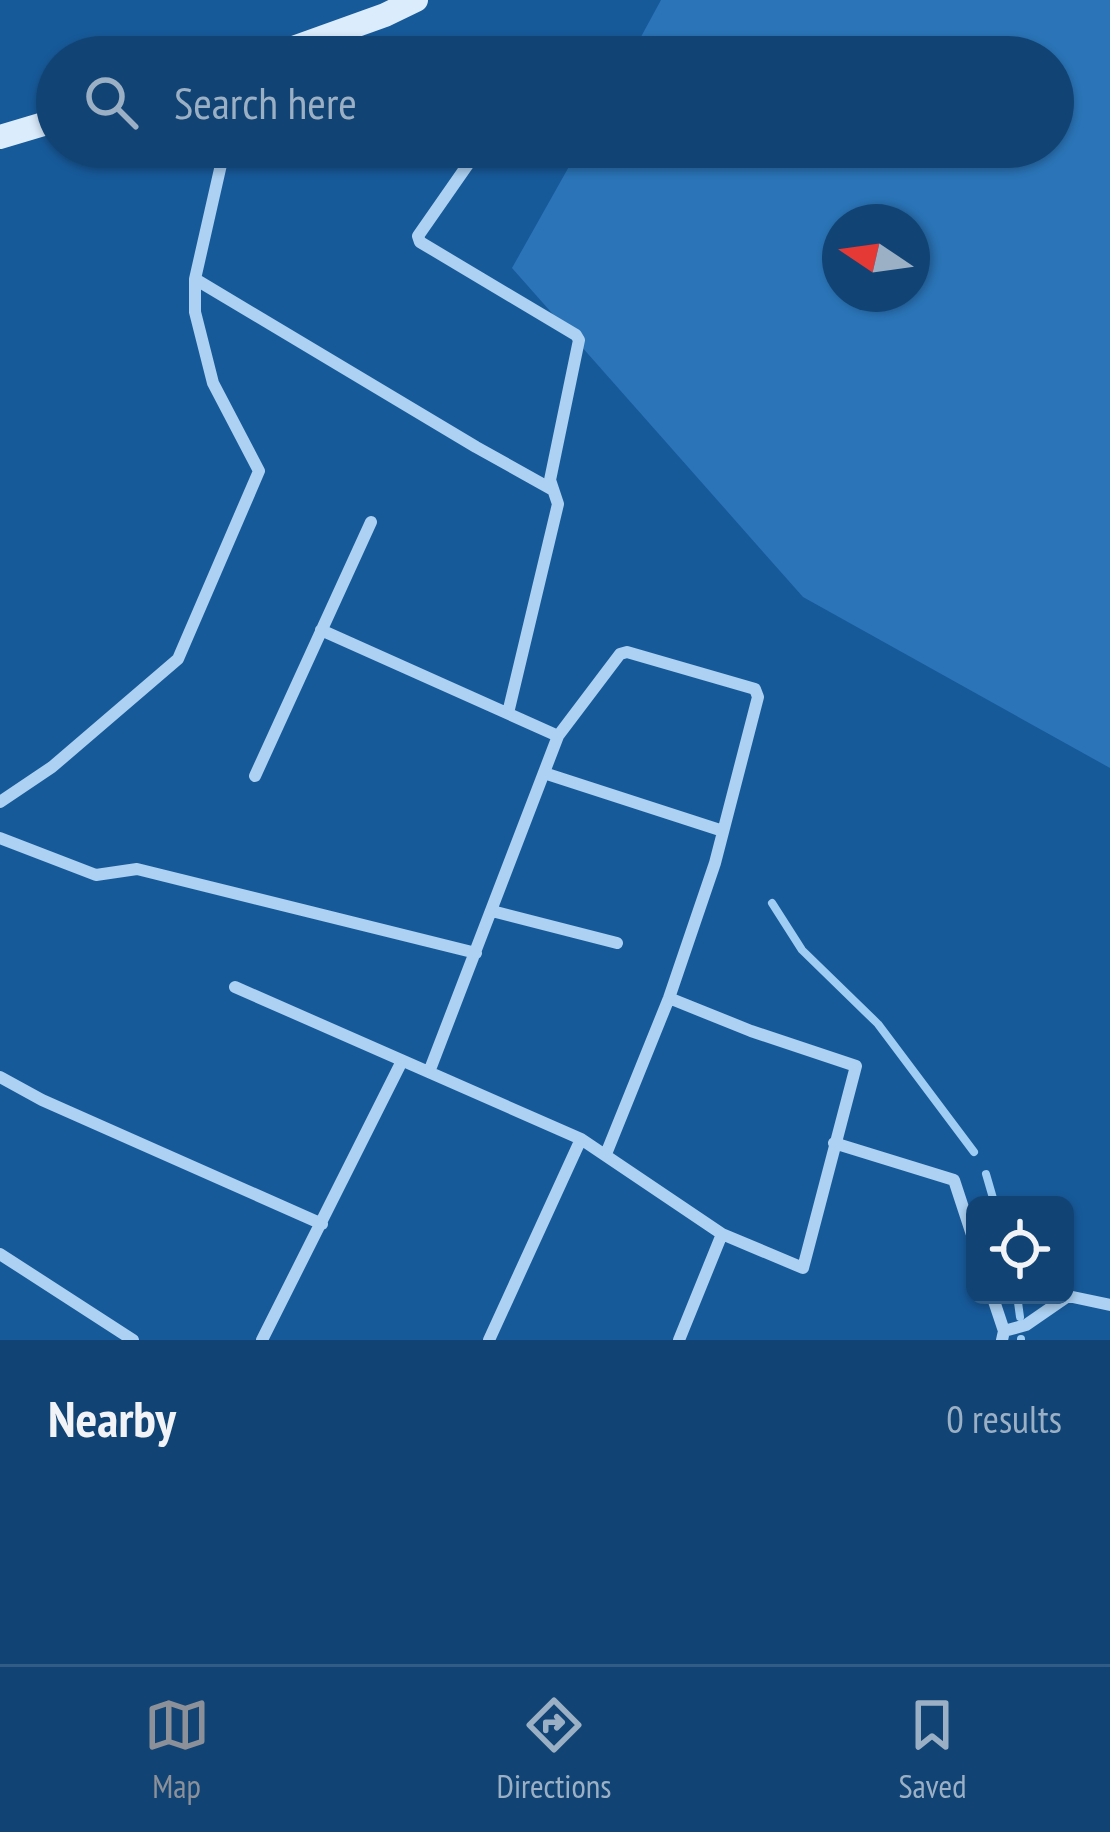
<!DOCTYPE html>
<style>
body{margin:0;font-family:"PT Sans Narrow",sans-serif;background:#1a4b79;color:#f1f3f6}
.controls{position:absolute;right:36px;bottom:36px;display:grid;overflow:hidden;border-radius:18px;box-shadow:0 3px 9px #0004}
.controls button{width:108px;height:108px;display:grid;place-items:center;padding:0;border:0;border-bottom:3px solid #305c86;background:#114474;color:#f1f3f6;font:60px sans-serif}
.compass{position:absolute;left:822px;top:204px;width:108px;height:108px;border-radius:50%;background:#114474;box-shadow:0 3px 9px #0004;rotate:283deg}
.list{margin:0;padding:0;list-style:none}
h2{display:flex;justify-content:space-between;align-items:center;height:156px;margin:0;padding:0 48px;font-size:51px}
h2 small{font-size:39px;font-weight:400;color:#9cb0c5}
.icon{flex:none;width:66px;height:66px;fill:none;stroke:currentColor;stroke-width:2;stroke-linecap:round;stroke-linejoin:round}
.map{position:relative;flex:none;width:1110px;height:1340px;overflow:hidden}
.search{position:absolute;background:#114474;box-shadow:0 3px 9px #0004;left:36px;right:36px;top:36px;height:132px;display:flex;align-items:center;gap:30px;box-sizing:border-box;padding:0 42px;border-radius:66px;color:#9cb0c5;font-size:45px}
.sheet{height:324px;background:#114474}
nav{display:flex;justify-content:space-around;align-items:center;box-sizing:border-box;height:168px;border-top:3px solid #305c86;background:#114474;font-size:33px;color:#9cb0c5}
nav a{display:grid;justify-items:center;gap:6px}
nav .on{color:#8c9099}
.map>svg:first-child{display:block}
</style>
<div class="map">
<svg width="1110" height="1340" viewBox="0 0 1110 1340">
<rect width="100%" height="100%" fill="#175a9a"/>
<!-- green -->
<path fill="#2a74b7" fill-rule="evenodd" d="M661 0H1110V768L803 597 512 268 580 147H1053V57H630ZM840 222H912V294H840Z"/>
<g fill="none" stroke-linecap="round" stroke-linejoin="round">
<!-- stream -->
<path stroke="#9fcdf4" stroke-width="8" d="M772 903 802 950 878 1024 974 1152
M986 1174 995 1205
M1017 1295 1020 1317
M1021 1339V1340"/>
<!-- street -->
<path stroke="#acd1f2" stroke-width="12" d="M480 147 418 236 420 242 576 335 579 340 550 480 558 504 508 713
M195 279 476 447 553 490
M321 630 558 736
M544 773 723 831
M255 776 371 522
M0 802 52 767 178 659 259 471 213 383 195 312V279L225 147
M0 838 96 875 137 869 476 953
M492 911 617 943
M235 987 581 1139 722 1234 803 1268 856 1066 751 1031 669 998
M429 1072 558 736 620 654 627 652 755 689 758 697 715 863 669 998 606 1154
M0 1077 42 1100 322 1224
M834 1143 954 1180 975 1244
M0 1254 133 1340
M992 1295 1004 1331 1002 1340
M1004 1331 1026 1325 1068 1296 1110 1305
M262 1340 402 1061
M489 1340 581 1139
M679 1340 722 1234"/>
<!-- secondary -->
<path stroke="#dbecfc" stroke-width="24" d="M268 57 385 15 416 0
M0 137 57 120"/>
</g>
</svg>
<div class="controls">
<button><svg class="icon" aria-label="locate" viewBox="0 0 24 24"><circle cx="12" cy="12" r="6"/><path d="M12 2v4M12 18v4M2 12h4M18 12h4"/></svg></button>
</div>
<svg class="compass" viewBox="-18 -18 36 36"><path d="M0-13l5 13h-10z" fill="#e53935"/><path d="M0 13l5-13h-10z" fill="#9cb0c5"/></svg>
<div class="search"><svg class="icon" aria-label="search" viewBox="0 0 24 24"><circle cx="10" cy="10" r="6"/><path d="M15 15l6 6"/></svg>Search here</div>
</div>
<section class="sheet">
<h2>Nearby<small>0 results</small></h2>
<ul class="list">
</ul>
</section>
<nav>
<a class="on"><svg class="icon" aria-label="map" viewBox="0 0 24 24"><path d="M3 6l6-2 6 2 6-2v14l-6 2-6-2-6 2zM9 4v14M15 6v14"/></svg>Map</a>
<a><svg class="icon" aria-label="directions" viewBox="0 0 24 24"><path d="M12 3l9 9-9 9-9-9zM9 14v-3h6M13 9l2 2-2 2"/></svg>Directions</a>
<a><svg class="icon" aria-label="saved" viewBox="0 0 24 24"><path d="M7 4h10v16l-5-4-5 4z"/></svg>Saved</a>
</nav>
